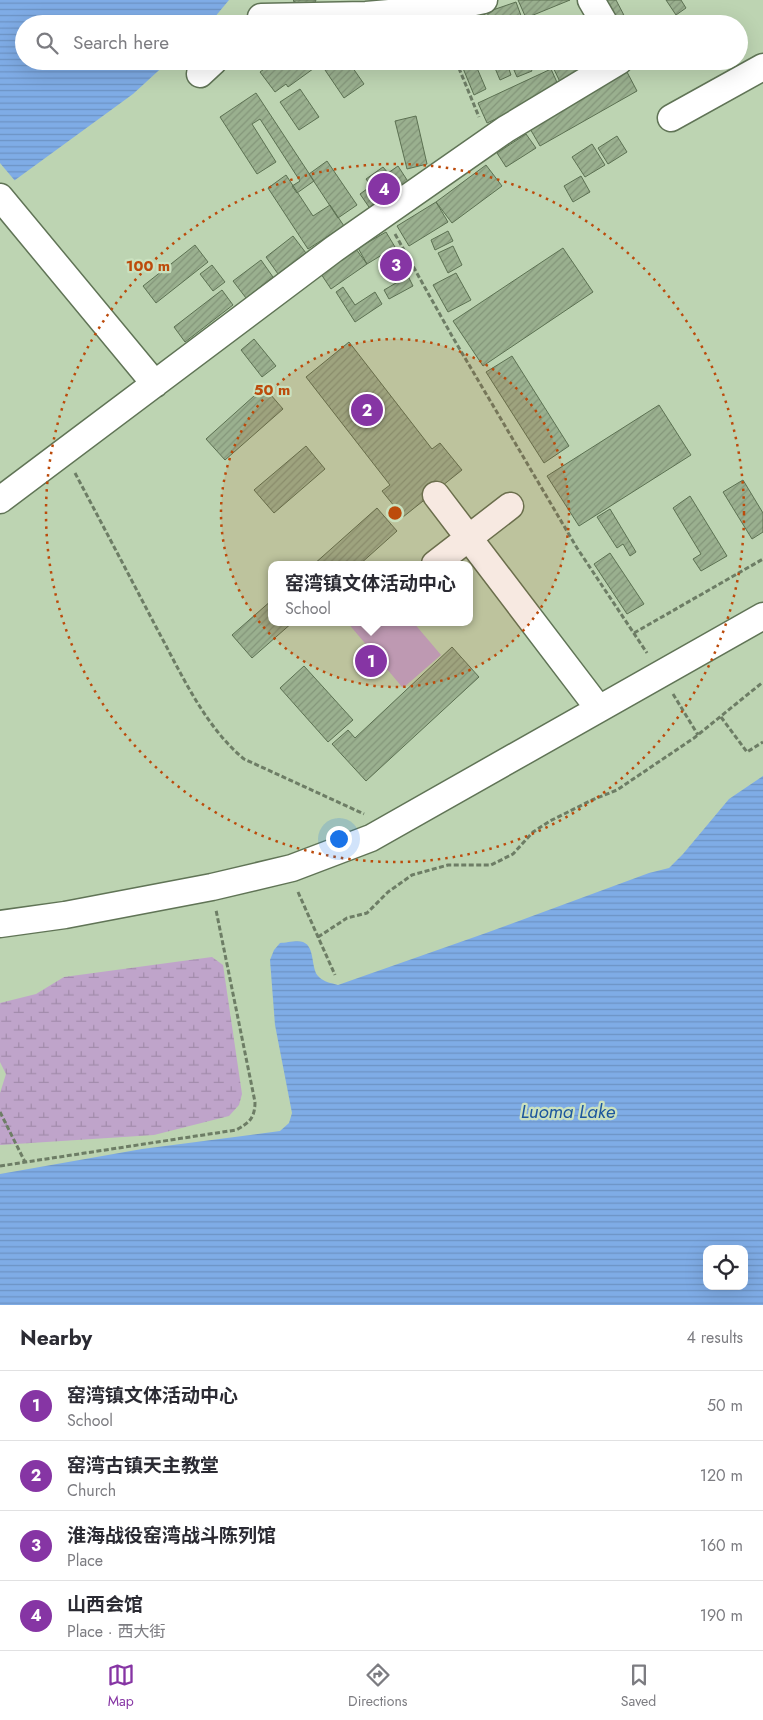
<!DOCTYPE html>
<meta charset="utf-8">
<style>
body{margin:0;font-family:Jost,"Noto Sans SC",sans-serif;background:#f2f2f3;color:#2b2b33}
.controls{position:absolute;right:15px;bottom:15px;display:grid;overflow:hidden;border-radius:10px;box-shadow:0 5px 20px #0002}
.controls button{width:45px;height:45px;display:grid;place-items:center;padding:0;border:0;border-bottom:1px solid #e1e1e2;background:#fff;color:#2b2b33;font:25px sans-serif}
.you{position:absolute;left:338px;top:838px;width:18px;height:18px;margin:-12px;border:4px solid #fff;border-radius:50%;background:#1a73e8;box-shadow:0 0 0 8px #1a73e833}
.badge{display:grid;place-items:center;width:32px;height:32px;border-radius:50%;background:#8635a4;color:#fff;font-size:16px;font-weight:700}
.pin{position:absolute;translate:-50% -50%;border:2px solid #fff;box-shadow:0 1px 5px #0006}
.popup{position:absolute;left:268px;top:561px;width:205px;height:65px;box-sizing:border-box;display:grid;place-content:center;border-radius:10px;background:#fff;filter:drop-shadow(0 1px 4px #0005);font-size:16px;white-space:nowrap;color:#7c7c81}
.popup b{font-size:19px;color:#2b2b33}
.popup::after{content:'';position:absolute;left:50%;top:100%;margin-left:-10px;border:10px solid transparent;border-top-color:#fff}
.list{margin:0;padding:0;list-style:none}
h2{display:flex;justify-content:space-between;align-items:center;height:65px;margin:0;padding:0 20px;font-size:21px}
h2 small{font-size:16px;font-weight:400;color:#7c7c81}
.list li{display:grid;grid-template-columns:32px 1fr auto;gap:15px;align-items:center;box-sizing:border-box;height:70px;padding:0 20px;border-top:1px solid #e1e1e2}
.list b{display:block;font-size:19px;white-space:nowrap}
.list p{margin:0;font-size:16px;white-space:nowrap;color:#7c7c81}
.list em{font-size:16px;font-style:normal;color:#7c7c81}
.icon{flex:none;width:28px;height:28px;fill:none;stroke:currentColor;stroke-width:2;stroke-linecap:round;stroke-linejoin:round}
.map{position:relative;flex:none;width:763px;height:1305px;overflow:hidden}
.search{position:absolute;background:#fff;box-shadow:0 5px 20px #0002;left:15px;right:15px;top:15px;height:55px;display:flex;align-items:center;gap:12px;box-sizing:border-box;padding:0 18px;border-radius:28px;color:#7c7c81;font-size:19px}
.sheet{height:345px;background:#fff}
nav{display:flex;justify-content:space-around;align-items:center;box-sizing:border-box;height:70px;border-top:1px solid #e1e1e2;background:#fff;font-size:14px;color:#7c7c81}
nav a{display:grid;justify-items:center;gap:2px}
nav .on{color:#8635a4}
.map>svg:first-child{display:block}
</style>
<div class="map">
<svg width="763" height="1305" viewBox="0 0 763 1305">
<defs>
<pattern id="wetland-marsh" width="20" height="14" patternUnits="userSpaceOnUse" patternTransform="scale(1.25)"><rect width="20" height="14" fill="#bfa4ca"/><path d="M1 5h8M5 5V1M11 12h8M15 12V8" fill="none" stroke="#a38cac"/></pattern>
<pattern id="water-rules" width="6" height="5" patternUnits="userSpaceOnUse" patternTransform="scale(1.25)"><rect width="6" height="5" fill="#7face6"/><path d="M0 2.5h6" fill="none" stroke="#6d93c4"/></pattern>
<pattern id="building-hatch" width="6" height="6" patternUnits="userSpaceOnUse" patternTransform="scale(1.25)"><rect width="6" height="6" fill="#9ab08f"/><path d="M-1 1l2-2M0 6l6-6M5 7l2-2" fill="none" stroke="#84967a"/></pattern>
</defs>
<rect width="100%" height="100%" fill="#bdd4b2"/>
<!-- grass -->
<path fill="#bfa4ca" d="M347 622H413L441 655 403 688Z"/>
<!-- wetland -->
<path fill="url(#wetland-marsh)" d="M212 957 223 965 242 1094 239 1105 229 1116 154 1135 0 1145V1093L6 1074 0 1062V1003L36 994 64 977Z"/>
<!-- water -->
<path fill="url(#water-rules)" fill-rule="evenodd" d="M0 0H229L209 24H24V61H169L133 94 0 191Z
M763 776V1305H0V1174L142 1149 280 1131 289 1123 292 1113 275 1025 270 960 274 950 280 943C286 943 297 940 303 942 316 947 310 969 319 977 324 982 331 983 338 985L486 933 649 873 669 868 683 854 729 799ZM707 1249H744V1286H707Z"/>
<!-- pier -->
<path fill="#bdd4b2" d="M0 163 16 182 0 193Z"/>
<!-- building -->
<path fill="url(#building-hatch)" stroke="#5c7152" d="M294 0H316L312 9 293 1Z
M518 0H570L526 18Z
M600 0H616L627 21 621 24H612Z
M666 0H681L686 8 676 15Z
M516 2 523 21 516 24H491L487 12Z
M483 11 489 24H455Z
M641 19 644 24H632Z
M269 61H324L288 87 286 84 275 92 260 72 271 64Z
M338 61H348L364 84 344 98 325 70Z
M460 61H474L486 89 474 95Z
M492 61H506L511 75 500 80Z
M510 61H527L532 71 517 77Z
M555 61H605L561 84 551 63Z
M551 69 560 89 487 123 478 103Z
M627 72 637 91 540 146 529 127Z
M300 89 319 117 299 130 280 102Z
M256 93 314 181 297 193 292 186 300 181 260 119 252 124 276 162 257 174 220 117Z
M416 116 427 164 407 169 395 121Z
M526 134 536 148 506 167 497 153Z
M617 136 627 152 608 164 598 148Z
M592 144 605 165 585 177 572 157Z
M327 161 357 205 338 218 309 174Z
M486 165 502 186 452 223 436 202Z
M398 166 409 183 371 210 360 194 371 186 366 179 383 167 388 173Z
M286 175 313 216 330 205 344 226 308 249 268 188Z
M581 176 590 192 573 202 564 186Z
M436 202 448 222 409 246 397 226Z
M448 231 453 241 435 250 431 240Z
M386 232 395 247 367 264 358 248Z
M293 236 306 253 278 274 266 257Z
M195 245 208 262 156 303 143 286Z
M453 246 462 265 448 273 438 253Z
M563 248 593 292 483 366 453 321Z
M356 249 367 264 331 289 321 274Z
M394 251 406 274 397 279 385 257Z
M261 260 273 277 246 298 233 281Z
M212 265 225 282 213 291 200 274Z
M456 273 471 300 448 312 433 285Z
M408 276 413 286 389 299 384 290Z
M343 287 355 305 375 292 382 304 355 322 336 292Z
M222 290 233 305 185 342 174 327Z
M254 339 276 366 262 377 241 350Z
M349 342 432 449 440 443 462 470 403 517 382 491 390 485 306 377Z
M512 356 569 446 544 463 486 372Z
M264 387 283 409 225 460 206 439Z
M659 405 691 455 579 526 547 476Z
M306 446 325 469 274 513 254 490Z
M743 480 763 513V532L752 539 723 492Z
M690 496 727 556 701 571 693 559 701 554 673 508Z
M377 508 397 531 359 565H313Z
M610 509 636 552 630 556 623 544 617 548 597 517Z
M610 553 644 604 627 614 594 564Z
M272 600V622H293L252 658 232 635Z
M452 647 479 677 366 781 332 744 348 730 355 738Z
M304 666 353 720 328 742 280 688Z"/>
<g fill="none" stroke-linecap="round" stroke-linejoin="round">
<defs>
<path id="minor" d="M591 0 605 24
M261 17 366 15 446 8 484 0
M200 74 214 61
M671 118 763 67
M0 197 155 384
M436 495 599 709
M0 500 334 249 506 129 619 61
M435 564 510 506
M0 924 65 915 212 887 292 868 371 838 763 616"/>
</defs>
<!-- minor casing -->
<use href="#minor" stroke="#607456" stroke-width="29"/>
<!-- path -->
<path stroke="#6d7d65" stroke-width="3" stroke-dasharray="5 2.5" stroke-linecap="butt" d="M456 61 479 117
M395 234 452 336 577 548 647 653
M75 473C102 524 129 575 156 627 180 671 204 726 244 759L364 814
M634 633 763 559
M673 694 698 735
M721 717 747 752 763 742
M298 892 335 975
M318 937 347 918 367 913 388 892 412 875 448 865H491L513 854 533 832 550 821 592 800 617 790 694 738 763 682
M0 1112 25 1162
M0 1166 236 1130C249 1123 255 1118 255 1102L216 910"/>
<!-- minor -->
<use href="#minor" stroke="#fff" stroke-width="26"/>
</g>
<!-- distance rings -->
<circle cx="395" cy="513" r="174" fill="#bc4b0b" fill-opacity=".12"/>
<g fill="none" stroke="#bc4b0b" stroke-width="2.5" stroke-dasharray="2.5 5">
<circle cx="395" cy="513" r="174"/>
<circle cx="395" cy="513" r="349"/>
</g>
<g text-anchor="middle" dominant-baseline="central" stroke-width="4.5" stroke-linejoin="round" paint-order="stroke">
<!-- water labels -->
<g font-size="19" font-style="italic" fill="#1d579d" stroke="#cae1bf">
<text x="568" y="1111">Luoma Lake</text>
</g>
</g>
<circle cx="395" cy="513" r="8" fill="#bc4b0b" stroke="#cae1bf" stroke-width="2.5"/>
<g font-size="15" text-anchor="middle" font-weight="bold" fill="#bc4b0b" stroke="#cae1bf" stroke-width="4.5" stroke-linejoin="round" paint-order="stroke">
<text x="148" y="271">100 m</text>
<text x="272" y="395">50 m</text>
</g>
</svg>
<div class="controls">
<button><svg class="icon" aria-label="locate" viewBox="0 0 24 24"><circle cx="12" cy="12" r="6"/><path d="M12 2v4M12 18v4M2 12h4M18 12h4"/></svg></button>
</div>
<div class="you"></div>
<div class="pin badge" style="left:371px;top:661px">1</div>
<div class="popup"><b>窑湾镇文体活动中心</b>School</div>
<div class="pin badge" style="left:367px;top:410px">2</div>
<div class="pin badge" style="left:396px;top:265px">3</div>
<div class="pin badge" style="left:384px;top:189px">4</div>
<div class="search"><svg class="icon" aria-label="search" viewBox="0 0 24 24"><circle cx="10" cy="10" r="6"/><path d="M15 15l6 6"/></svg>Search here</div>
</div>
<section class="sheet">
<h2>Nearby<small>4 results</small></h2>
<ul class="list">
<li><span class="badge">1</span><div><b>窑湾镇文体活动中心</b><p>School</p></div><em>50 m</em></li>
<li><span class="badge">2</span><div><b>窑湾古镇天主教堂</b><p>Church</p></div><em>120 m</em></li>
<li><span class="badge">3</span><div><b>淮海战役窑湾战斗陈列馆</b><p>Place</p></div><em>160 m</em></li>
<li><span class="badge">4</span><div><b>山西会馆</b><p>Place · 西大街</p></div><em>190 m</em></li>
</ul>
</section>
<nav>
<a class="on"><svg class="icon" aria-label="map" viewBox="0 0 24 24"><path d="M3 6l6-2 6 2 6-2v14l-6 2-6-2-6 2zM9 4v14M15 6v14"/></svg>Map</a>
<a><svg class="icon" aria-label="directions" viewBox="0 0 24 24"><path d="M12 3l9 9-9 9-9-9zM9 14v-3h6M13 9l2 2-2 2"/></svg>Directions</a>
<a><svg class="icon" aria-label="saved" viewBox="0 0 24 24"><path d="M7 4h10v16l-5-4-5 4z"/></svg>Saved</a>
</nav>
